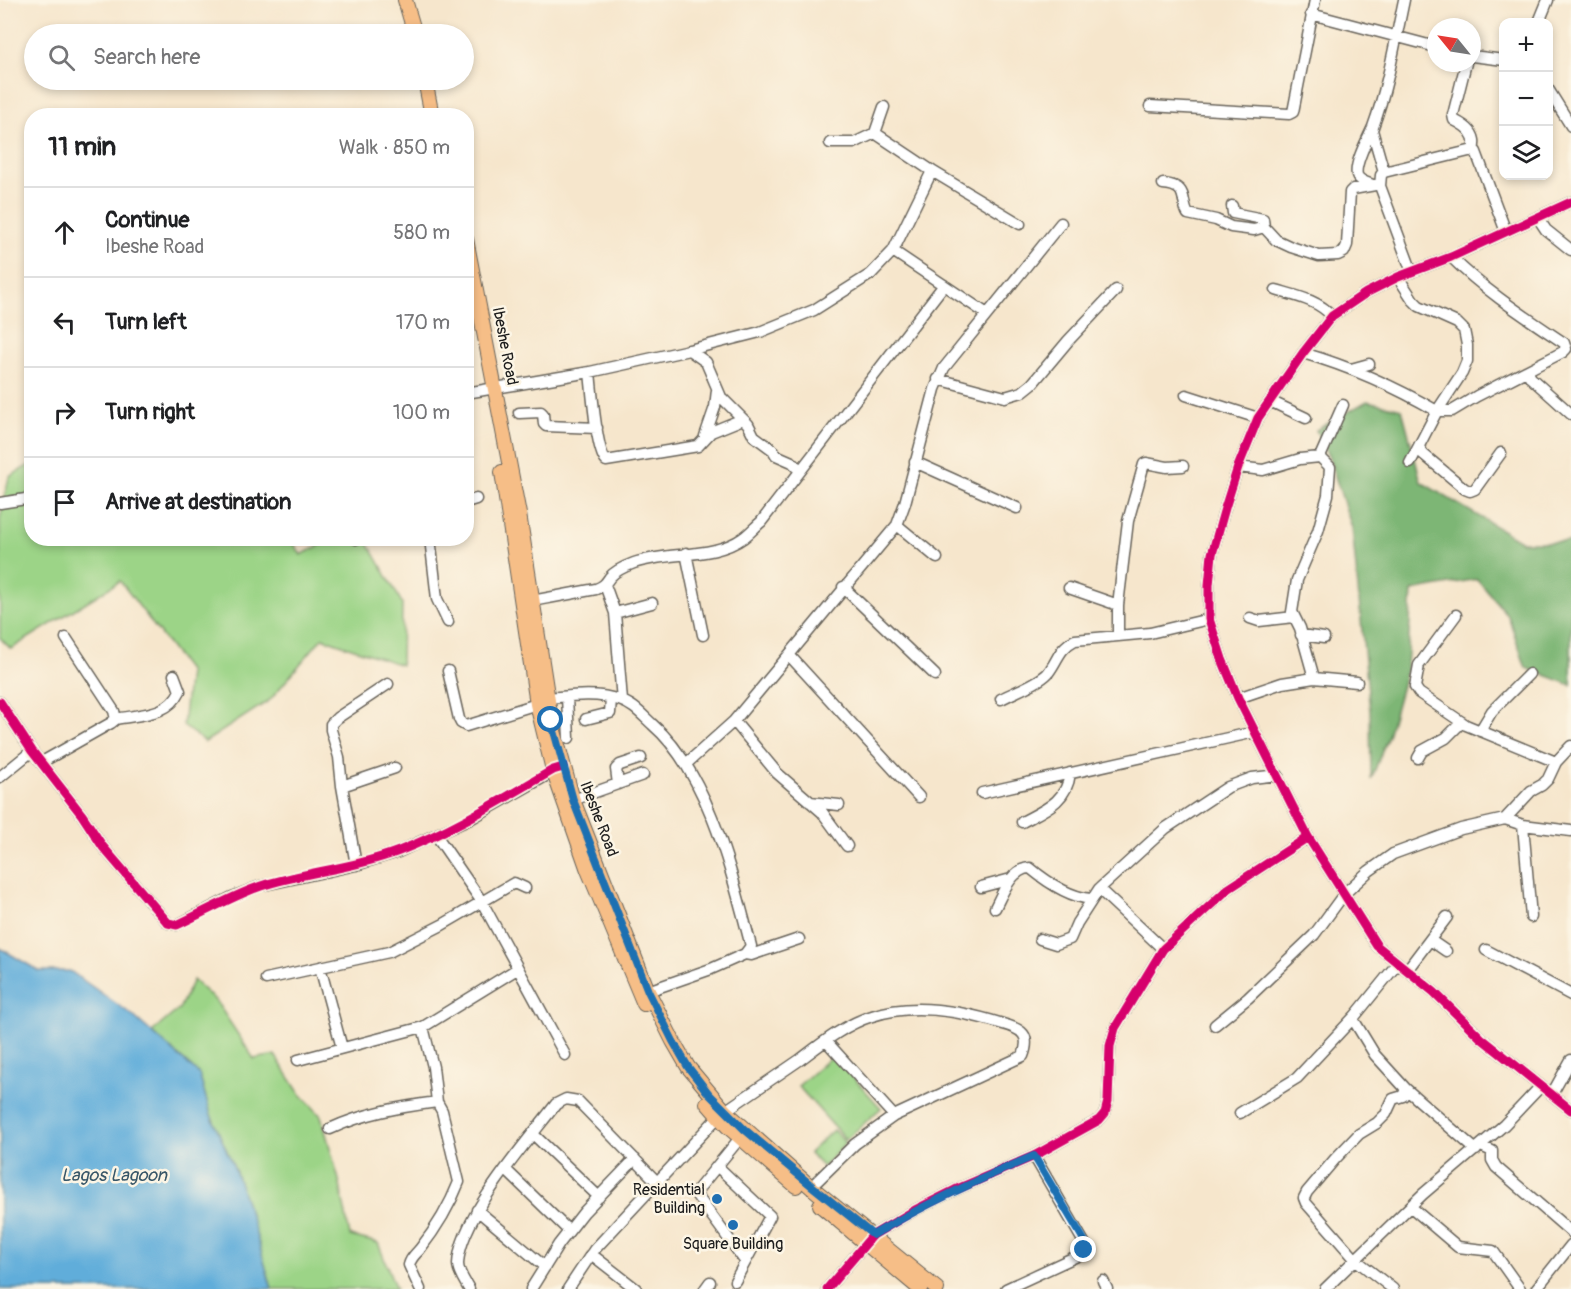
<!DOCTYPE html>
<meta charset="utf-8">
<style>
body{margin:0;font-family:Pangolin,sans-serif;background:#f6f6f6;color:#202124}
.controls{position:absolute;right:18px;top:18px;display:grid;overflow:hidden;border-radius:12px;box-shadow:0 3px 9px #0003}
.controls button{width:54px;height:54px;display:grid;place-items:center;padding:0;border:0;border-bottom:2px solid #e0e0e0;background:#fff;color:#202124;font:30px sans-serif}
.compass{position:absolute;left:1427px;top:18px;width:54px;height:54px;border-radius:50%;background:#fff;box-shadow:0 3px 9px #0003;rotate:300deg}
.stop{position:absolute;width:18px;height:18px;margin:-14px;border:4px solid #1f6fb2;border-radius:50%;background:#fff}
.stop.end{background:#1f6fb2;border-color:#fff;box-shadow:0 2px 6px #0008}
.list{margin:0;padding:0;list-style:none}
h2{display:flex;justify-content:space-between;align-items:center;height:78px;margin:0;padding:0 24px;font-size:26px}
h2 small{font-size:20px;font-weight:400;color:#757577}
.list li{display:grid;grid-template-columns:39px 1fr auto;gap:18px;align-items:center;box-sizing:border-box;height:90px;padding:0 24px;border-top:2px solid #e0e0e0}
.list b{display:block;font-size:22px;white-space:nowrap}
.list p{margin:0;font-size:20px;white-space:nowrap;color:#757577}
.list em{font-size:20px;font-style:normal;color:#757577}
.icon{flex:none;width:33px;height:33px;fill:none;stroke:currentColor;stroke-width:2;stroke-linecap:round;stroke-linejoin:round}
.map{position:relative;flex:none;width:1571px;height:1289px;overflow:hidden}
.search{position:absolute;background:#fff;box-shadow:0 3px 9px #0003;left:24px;top:24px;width:450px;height:66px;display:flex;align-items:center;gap:15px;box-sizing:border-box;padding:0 21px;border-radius:33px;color:#757577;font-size:22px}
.panel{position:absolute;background:#fff;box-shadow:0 3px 9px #0003;left:24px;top:108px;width:450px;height:438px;border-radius:24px}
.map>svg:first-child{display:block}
</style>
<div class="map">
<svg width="1571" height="1289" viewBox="0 0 1571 1289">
<rect width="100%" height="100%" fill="#fcf5e5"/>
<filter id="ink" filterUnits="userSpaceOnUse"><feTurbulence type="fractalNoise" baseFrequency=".0167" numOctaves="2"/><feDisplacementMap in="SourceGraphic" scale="12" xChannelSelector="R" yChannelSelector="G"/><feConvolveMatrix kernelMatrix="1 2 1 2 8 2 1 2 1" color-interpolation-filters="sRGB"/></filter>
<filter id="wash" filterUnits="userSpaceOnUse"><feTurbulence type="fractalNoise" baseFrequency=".008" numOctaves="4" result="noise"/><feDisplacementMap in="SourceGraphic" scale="24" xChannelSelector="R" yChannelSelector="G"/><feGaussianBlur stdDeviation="1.35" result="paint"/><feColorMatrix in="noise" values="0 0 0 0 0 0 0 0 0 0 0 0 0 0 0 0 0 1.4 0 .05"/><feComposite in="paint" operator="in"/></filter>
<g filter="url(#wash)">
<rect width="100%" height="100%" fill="#f6e6cc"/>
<!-- green -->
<path fill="#9cd487" stroke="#5c7852" stroke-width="1.5" d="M31 464 32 538 291 539 301 555 332 539H366L402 603 401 665 322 638 270 700 205 742 183 726 189 672 120 581 11 649 0 638V519L9 477Z
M193 980 216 1001 254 1059 275 1055 298 1091 321 1116 339 1180 350 1236 378 1243 396 1289H272L252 1220 234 1167 211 1115 199 1074 152 1032 179 1009Z
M833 1055 881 1108 846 1140 798 1086Z
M833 1130 846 1143 823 1167 809 1153Z"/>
<!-- forest -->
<path fill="#7db674" stroke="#4c6948" stroke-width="1.5" d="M1367 401 1402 409 1421 482 1522 542H1571V685L1526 668 1508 616 1477 579 1412 591 1407 667 1388 736 1371 780 1370 712 1352 528 1329 458 1316 430Z"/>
<!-- water -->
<path fill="#60adda" stroke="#3e647b" stroke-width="1.5" d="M0 948 39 971H70L131 1014 199 1074 211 1115 234 1167 252 1220 272 1289H0Z"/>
</g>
<g filter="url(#ink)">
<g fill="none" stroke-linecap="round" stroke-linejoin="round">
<defs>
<path id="minor" d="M1311 14 1436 47
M1539 22 1548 0
M1472 56 1504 60
M1466 63 1453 115 1454 120C1466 126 1478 134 1473 150L1476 152 1506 232
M1548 89 1571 126
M1150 106 1289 114 1293 112 1315 0
M1372 130 1384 172
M875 133 932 171 1020 224
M830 143H854L875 133 884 107
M1163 184C1190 186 1180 201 1188 214L1216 220 1231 227 1254 230 1264 227
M1373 185C1368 183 1359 181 1357 175 1354 164 1368 138 1373 127 1388 86 1395 42 1404 0
M1571 202 1451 257 1398 277 1366 293 1332 316 1303 353 1258 418 1238 467 1225 508 1212 554 1209 585V619L1222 659 1238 698 1308 837 1377 946 1434 992 1481 1038 1571 1110
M1232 206 1233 213 1263 219 1264 227 1276 240 1291 247 1319 256 1338 255 1344 252 1347 245 1350 192 1353 189 1375 185
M1538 218 1546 230 1571 250
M893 251 987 314
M1412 272 1380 186 1381 175 1384 172 1473 150
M1398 277 1413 300 1419 306 1457 323 1464 330 1467 345V361L1462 373 1437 411 1410 463
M1276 290C1296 296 1318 300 1332 316
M689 350 706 362 721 397 748 424 754 436 773 450 776 455 792 462 800 470
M1303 353C1351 367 1394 386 1437 411H1452L1477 396 1563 352 1566 349 1564 343C1524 316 1485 291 1451 257
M1351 369 1369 364
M1527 371 1531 378 1571 414
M590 372C592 390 596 450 606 461L698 446 711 432 743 419
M938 379 1005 397 1022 392 1032 384 1068 341 1116 290
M466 393 590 372 689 350 760 332 814 310 871 274 893 251 932 171
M1186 395 1258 418
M1270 401 1306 418
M519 413 541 412 543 414 544 424 546 426 597 428
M705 436 715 407 717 390
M1419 447 1423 454 1465 489 1470 491 1475 489 1501 453
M1320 457 1343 405
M915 462 1017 508
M1238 467 1263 470 1300 459 1320 457 1330 467 1328 495 1318 531 1297 580 1292 612 1300 628 1314 678
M466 502 476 499
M0 503 32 498
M897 525 937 558
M355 538 356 539
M430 538 437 599 448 622
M686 553 703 635
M605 585 615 613 622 701
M843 587 935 675
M1069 588 1118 605
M532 601 596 589C604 586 605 584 610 577 615 571 626 566 634 563 668 551 714 559 743 538 749 534 755 527 761 522L944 285
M615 613 652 603
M1456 615 1419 665 1415 687 1419 693 1466 725 1556 762
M1250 618 1259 621 1294 617
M1118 635V605L1128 521 1144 464 1146 463 1167 467 1183 466
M1301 635 1324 638
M66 638 114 711 116 719
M789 655 919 797
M448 671 459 719 461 723 466 726 537 704
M567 697 569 738
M547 698C570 696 597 692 619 700 633 704 642 715 652 724 709 773 732 875 751 946L745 954
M1238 698 1282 683 1314 678 1357 682
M1001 699C1014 692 1039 683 1048 673 1058 660 1059 648 1075 640L1150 633 1209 619
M0 702 32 751 82 815 103 847 168 923 177 925 232 897 260 886 356 865 398 852 470 819 558 769
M586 719 610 713 611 698
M734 721 777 773 822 812 847 846
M1480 731 1492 711 1529 674
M1418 758 1422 751 1446 738 1462 722
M42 762 111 723 116 719C141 714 168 716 180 691L174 675
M686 764 734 721 897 525 905 503 935 389 944 368 1061 223
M0 777 32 751
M618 784 616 769 620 765 641 758
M342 786 395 768
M982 793 1255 732
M573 800 643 775
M810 802 839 805
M1505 819 1531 791 1542 785 1548 779 1556 762 1571 746
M1022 822C1044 810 1067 802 1070 773
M1523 825 1531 917
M436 835 482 902 565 1055
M356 865 342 786 339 757 331 730V724L337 718 388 684
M981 887 1011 879
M1099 889 1163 949
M995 908C1002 894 1012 868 1030 868 1047 882 1069 897 1091 899
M1040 939 1056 944 1070 939 1077 923 1099 889 1166 828 1228 787 1252 778 1278 775
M1430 940 1446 951
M1486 950 1571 995
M320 967 342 1048
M1407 970 1447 917
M266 979 389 952 442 925 514 883 525 888
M648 991 711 969 745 954 751 955 799 939
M1353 1019 1375 1055 1406 1089
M1215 1025 1248 998 1314 935 1344 894 1369 871 1393 854 1461 829 1505 819 1523 825 1571 831
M826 1041 894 1116
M298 1060 423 1027 517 969
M1552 1094 1571 1060
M725 1111C750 1094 776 1076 801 1059 822 1043 846 1024 872 1016 913 1002 962 1011 1003 1024 1022 1029 1031 1035 1023 1056L894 1116 855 1144 811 1187
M1240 1113 1297 1078 1355 1016 1398 963
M330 1129C364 1113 400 1107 437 1102
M533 1134 599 1197
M740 1138 695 1193 745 1261
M1481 1146 1492 1151V1160L1496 1167 1571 1232
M717 1166 770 1216 735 1281
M506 1170 569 1231
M1411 1207 1458 1247 1493 1251 1520 1289
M477 1210 545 1267
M591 1254 636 1289
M1103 1281 1107 1289
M420 1289 409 1265C411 1257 415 1255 420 1249 435 1230 450 1205 459 1182L442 1111 437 1102 433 1067 423 1027
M469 1289C465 1282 458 1272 458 1264 460 1217 527 1142 556 1104L566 1099 578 1101 657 1182
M531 1289 559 1244 584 1212 635 1159
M568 1289 594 1250 718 1117
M705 1289 710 1282
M827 1289 873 1235 915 1210 955 1190 1034 1156 1099 1120 1105 1113 1108 1101 1110 1046 1115 1028 1163 949 1228 889 1308 837
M1006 1289 1077 1256 1082 1254 1086 1246 1034 1156
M1325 1289 1423 1194 1504 1125 1541 1086
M1393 1289 1356 1260 1306 1203 1304 1198 1307 1192 1335 1159 1359 1134 1377 1123 1386 1114 1393 1099 1403 1096 1406 1089 1476 1150
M1536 1289 1571 1245"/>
<path id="major" d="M405 0 415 34
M425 80 432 116
M466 239 519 514 551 720 573 800 648 991 673 1041 688 1067 725 1111 811 1187 937 1289
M502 472 537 704 553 770 588 870 644 1004
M707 1103 727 1126 796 1186
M820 1205 920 1289"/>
</defs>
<!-- minor casing -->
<use href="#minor" stroke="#68635a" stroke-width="13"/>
<!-- major casing -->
<use href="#major" stroke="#68635a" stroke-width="16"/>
<!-- minor -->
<use href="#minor" stroke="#fff" stroke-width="10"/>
<!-- major -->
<use href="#major" stroke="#f6be87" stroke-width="14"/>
<defs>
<path id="cycleway" d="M1571 202 1451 257 1398 277 1366 293 1332 316 1303 353 1258 418 1238 467 1225 508 1212 554 1209 585V619L1222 659 1238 698 1308 837 1377 946 1434 992 1481 1038 1571 1110
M0 702 32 751 82 815 103 847 168 923 177 925C205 912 232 896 261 886 306 872 354 868 399 851 453 830 503 799 553 770L563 767
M827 1289 873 1235 915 1210 955 1190 1034 1156 1099 1120 1105 1113 1108 1101 1110 1046 1115 1028 1163 949 1228 889 1308 837"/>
</defs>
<!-- cycleway casing -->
<use href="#cycleway" stroke="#fcf5e5" stroke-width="13"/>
<!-- cycleway -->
<use href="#cycleway" stroke="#d6006c" stroke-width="9"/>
</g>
</g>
<g fill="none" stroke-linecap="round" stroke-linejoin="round" filter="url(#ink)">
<!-- route -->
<path stroke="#1f6fb2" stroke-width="8" d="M551 720 573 800 648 991 673 1041 688 1067 709 1094 744 1129 812 1186 873 1235C925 1204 978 1180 1034 1156L1084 1240 1086 1246 1084 1250"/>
</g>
<!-- markers -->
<g fill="#1f6fb2" stroke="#fcf5e5" stroke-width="2">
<circle cx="717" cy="1199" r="6"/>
<circle cx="733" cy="1225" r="6"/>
</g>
<g text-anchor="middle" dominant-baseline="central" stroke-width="5" stroke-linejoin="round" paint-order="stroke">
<!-- street labels -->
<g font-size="16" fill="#1c1c1c" stroke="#fcf5e5">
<text transform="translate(505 346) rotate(79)">Ibeshe Road</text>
<text transform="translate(599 819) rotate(69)">Ibeshe Road</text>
</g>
<!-- poi labels -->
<g font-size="16" fill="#1c1c1c" stroke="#fcf5e5" text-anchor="end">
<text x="705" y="1190">Residential<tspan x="705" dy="18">Building</tspan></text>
<text x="733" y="1244" text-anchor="middle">Square Building</text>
</g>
<!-- water labels -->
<g font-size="18" font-style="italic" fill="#375668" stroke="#fcf5e5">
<text x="114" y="1175">Lagos Lagoon</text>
</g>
</g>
</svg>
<div class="controls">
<button>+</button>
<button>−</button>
<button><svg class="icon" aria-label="layers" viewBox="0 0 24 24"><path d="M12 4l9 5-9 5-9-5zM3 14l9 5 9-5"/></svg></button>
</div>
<svg class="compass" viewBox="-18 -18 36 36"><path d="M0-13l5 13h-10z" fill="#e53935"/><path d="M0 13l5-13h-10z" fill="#757577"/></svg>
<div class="stop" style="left:551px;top:720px"></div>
<div class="stop end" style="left:1084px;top:1250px"></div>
<div class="search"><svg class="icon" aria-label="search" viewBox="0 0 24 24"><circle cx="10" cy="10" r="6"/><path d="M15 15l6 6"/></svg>Search here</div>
<section class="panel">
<h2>11 min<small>Walk · 850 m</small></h2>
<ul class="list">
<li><svg class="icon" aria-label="ahead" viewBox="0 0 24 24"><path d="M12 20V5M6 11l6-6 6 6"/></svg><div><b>Continue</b><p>Ibeshe Road</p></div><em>580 m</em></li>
<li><svg class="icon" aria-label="left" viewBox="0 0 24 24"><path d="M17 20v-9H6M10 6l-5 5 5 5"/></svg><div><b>Turn left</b></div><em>170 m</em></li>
<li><svg class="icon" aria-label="right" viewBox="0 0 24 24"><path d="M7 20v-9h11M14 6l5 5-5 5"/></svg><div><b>Turn right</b></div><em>100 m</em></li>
<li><svg class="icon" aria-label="arrive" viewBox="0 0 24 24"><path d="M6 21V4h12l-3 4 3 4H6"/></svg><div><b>Arrive at destination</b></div></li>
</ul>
</section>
</div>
